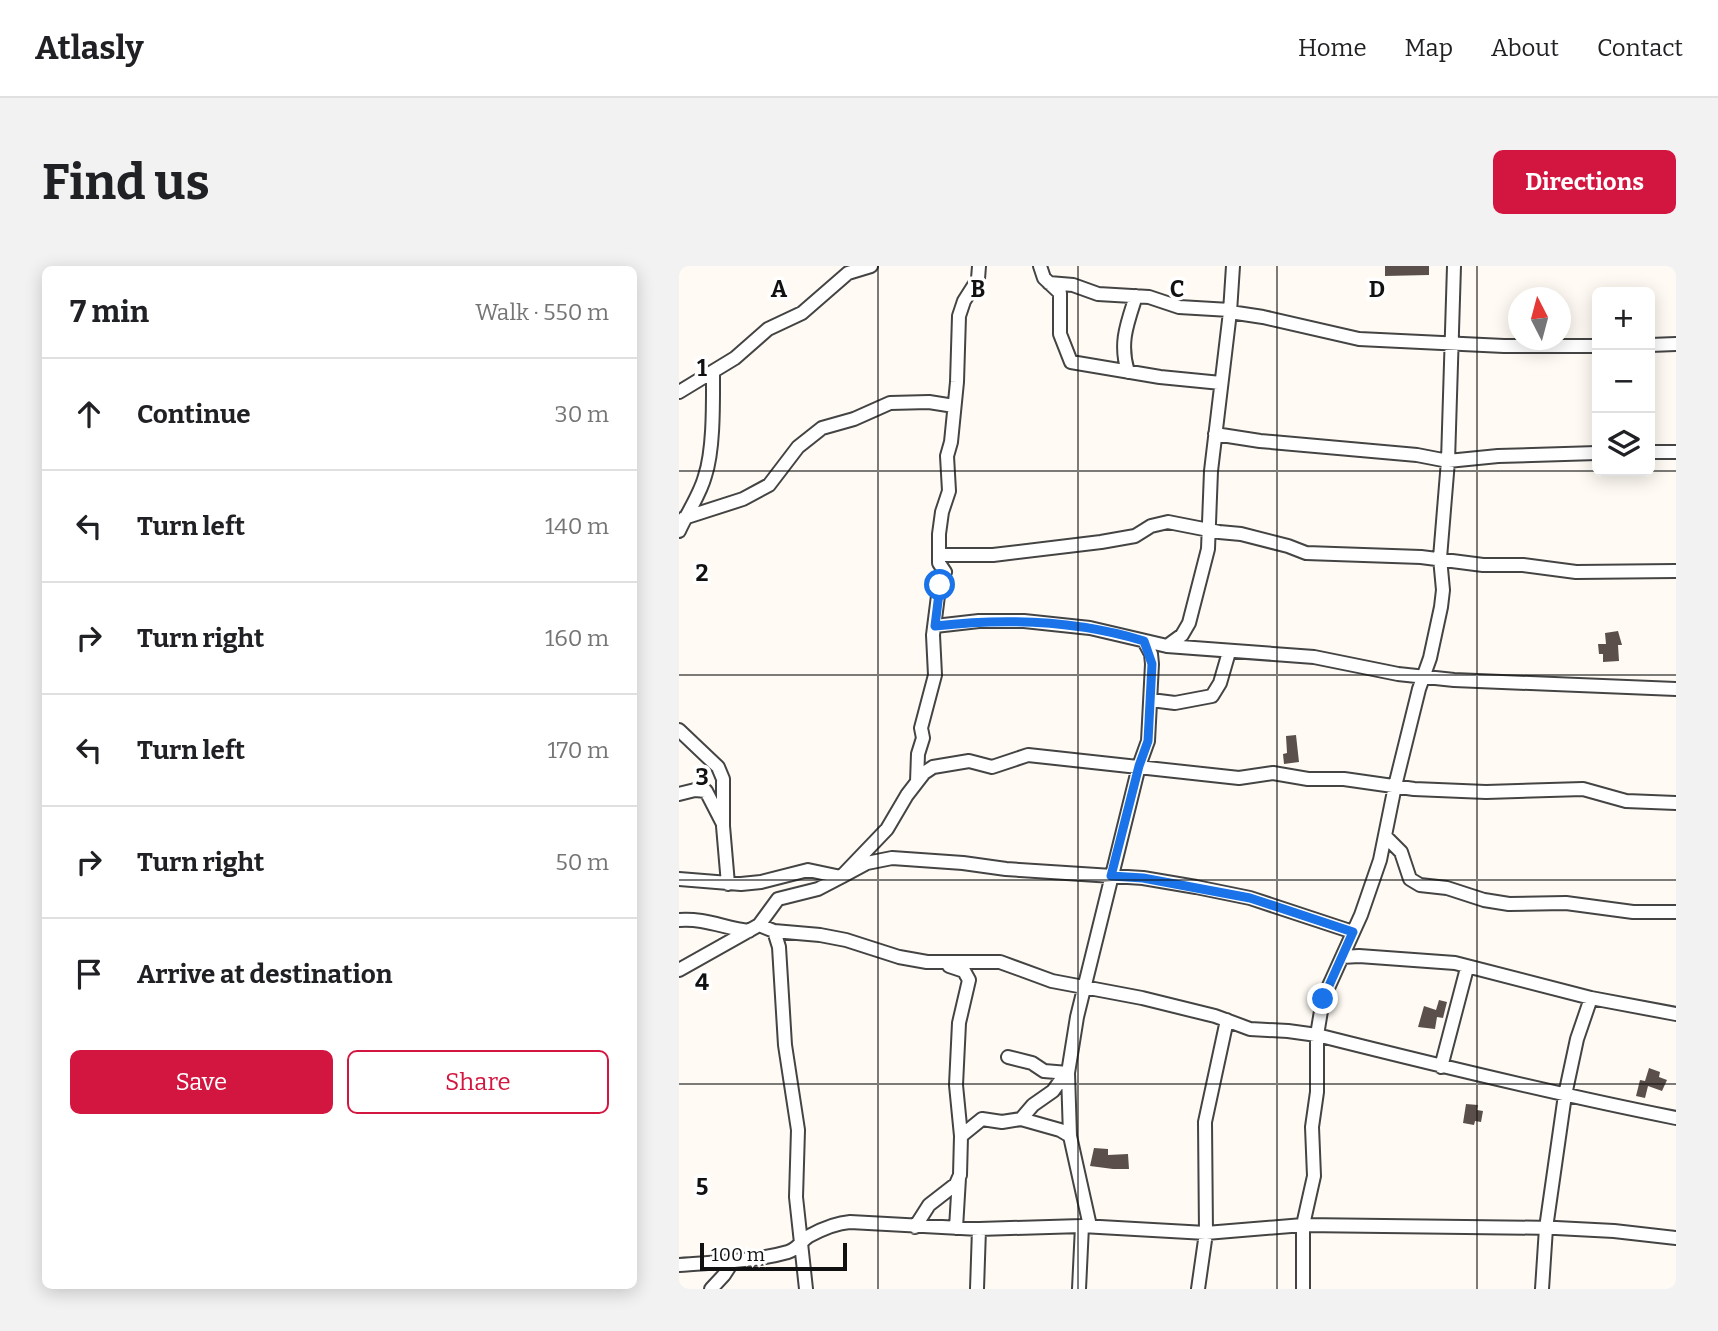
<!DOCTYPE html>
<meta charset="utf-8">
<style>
body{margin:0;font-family:Bitter,serif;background:#f2f2f2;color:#202124}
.controls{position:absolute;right:21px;top:21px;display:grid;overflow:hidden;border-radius:10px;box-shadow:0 4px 18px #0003}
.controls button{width:63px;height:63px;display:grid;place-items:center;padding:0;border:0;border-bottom:2px solid #e0e0e0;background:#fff;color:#202124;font:35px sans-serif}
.compass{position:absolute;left:829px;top:21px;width:63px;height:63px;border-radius:50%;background:#fff;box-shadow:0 4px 18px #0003;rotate:354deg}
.scale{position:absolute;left:21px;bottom:18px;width:147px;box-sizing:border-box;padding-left:7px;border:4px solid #111;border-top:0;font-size:19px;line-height:24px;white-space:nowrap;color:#111;-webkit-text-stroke:5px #fff;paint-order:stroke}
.stop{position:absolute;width:21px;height:21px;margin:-16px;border:5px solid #1a73e8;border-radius:50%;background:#fff}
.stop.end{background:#1a73e8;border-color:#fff;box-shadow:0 2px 7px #0008}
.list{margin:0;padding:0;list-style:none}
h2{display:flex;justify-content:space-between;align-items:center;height:91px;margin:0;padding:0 28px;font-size:30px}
h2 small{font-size:23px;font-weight:400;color:#757577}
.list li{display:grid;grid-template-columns:46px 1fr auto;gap:21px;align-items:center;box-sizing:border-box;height:112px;padding:0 28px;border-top:2px solid #e0e0e0}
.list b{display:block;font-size:26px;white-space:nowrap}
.list em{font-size:23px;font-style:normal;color:#757577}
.actions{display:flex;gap:14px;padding:21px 28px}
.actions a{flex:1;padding:16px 0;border:2px solid #d31640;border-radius:10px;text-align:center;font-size:24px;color:#d31640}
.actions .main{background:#d31640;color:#fff}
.icon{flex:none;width:38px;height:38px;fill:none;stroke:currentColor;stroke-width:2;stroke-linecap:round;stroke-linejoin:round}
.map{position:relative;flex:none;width:997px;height:1023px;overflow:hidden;border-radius:10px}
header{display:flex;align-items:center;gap:42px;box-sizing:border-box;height:98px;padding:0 35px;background:#fff;border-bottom:2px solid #e0e0e0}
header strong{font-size:33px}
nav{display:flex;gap:38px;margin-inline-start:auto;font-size:24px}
.intro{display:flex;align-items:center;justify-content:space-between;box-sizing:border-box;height:168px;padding:0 42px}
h1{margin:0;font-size:49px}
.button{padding:18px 32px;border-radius:10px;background:#d31640;color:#fff;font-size:24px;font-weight:700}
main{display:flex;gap:42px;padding:0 42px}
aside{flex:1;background:#fff;border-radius:10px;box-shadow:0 4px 18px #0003}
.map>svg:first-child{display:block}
</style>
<header>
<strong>Atlasly</strong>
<nav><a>Home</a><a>Map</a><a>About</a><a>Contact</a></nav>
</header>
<div class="intro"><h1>Find us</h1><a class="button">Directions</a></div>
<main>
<aside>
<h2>7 min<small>Walk · 550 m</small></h2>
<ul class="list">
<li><svg class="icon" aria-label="ahead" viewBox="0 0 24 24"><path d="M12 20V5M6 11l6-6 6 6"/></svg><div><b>Continue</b></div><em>30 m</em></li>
<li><svg class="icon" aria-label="left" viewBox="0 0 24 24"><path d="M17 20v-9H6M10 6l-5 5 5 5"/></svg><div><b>Turn left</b></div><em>140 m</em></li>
<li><svg class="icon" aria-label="right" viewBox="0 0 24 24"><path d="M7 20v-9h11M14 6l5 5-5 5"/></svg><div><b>Turn right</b></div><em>160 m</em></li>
<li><svg class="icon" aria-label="left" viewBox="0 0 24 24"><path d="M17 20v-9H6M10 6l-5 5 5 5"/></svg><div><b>Turn left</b></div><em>170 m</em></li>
<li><svg class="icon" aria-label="right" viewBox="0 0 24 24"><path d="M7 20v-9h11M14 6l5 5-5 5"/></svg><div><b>Turn right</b></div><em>50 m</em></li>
<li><svg class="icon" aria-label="arrive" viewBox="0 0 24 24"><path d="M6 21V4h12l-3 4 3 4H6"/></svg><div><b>Arrive at destination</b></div></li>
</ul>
<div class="actions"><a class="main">Save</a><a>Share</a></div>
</aside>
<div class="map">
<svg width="997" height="1023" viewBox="0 0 997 1023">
<rect width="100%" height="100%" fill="#fffbf4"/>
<!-- building -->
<path fill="#5b4f4b" d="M706 0H750V9L706 10Z
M939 365 943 379H939L940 395 924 396V388H920L919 378H927L926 367Z
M617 469 620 496 605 498 604 488 608 487 607 470Z
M760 734 768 736 764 752 758 751 756 763 739 761 745 740 757 744Z
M970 802 981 806 980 811 988 814 983 825 969 820 966 832 957 830 961 814 966 815Z
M787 838 799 839 798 844 804 845 802 856 796 855 795 859 784 857Z
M415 882 429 883V889L449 888 450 903H434L411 900Z"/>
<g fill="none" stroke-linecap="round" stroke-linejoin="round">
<defs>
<path id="minor" d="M361 0 365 12 381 27V68L392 96 481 111 542 117
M775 0 769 195 761 292 764 324 762 341 751 392 740 423 716 520 701 594 682 649 644 733 638 769C757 799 876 828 997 852
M370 17 394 19 419 28 470 31 500 41 551 44
M551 46 584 51 680 73 825 80H918
M971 79 997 78
M449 106C440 77 448 58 457 30
M0 126 56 92 89 63 123 47 169 7 192 0
M536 168 581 175 738 189 769 195 819 190 918 187
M971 186H997
M5 252 64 233 90 219 119 181 143 162 175 153 211 137 250 136 275 140
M0 265C8 247 21 229 26 210 35 183 34 136 34 106
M261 289H314L422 276 456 270 472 260 489 256 540 266 562 268 609 280 627 287 742 291 804 299H844L897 306 997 305
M256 360 300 355H345L411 362 488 380 635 391 719 408 775 414 997 423
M488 380 503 369 510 357 529 283 532 205 551 46 554 0
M472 434 496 437 533 430 541 417 550 386
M0 464 39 501 44 513V560L49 618
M238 516 239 488 244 472 242 462 256 409 254 369 261 314 266 306 260 297V268L263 246 270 225 268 190 272 176 278 116 280 50 285 35 299 13 300 0
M0 528 16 524 27 525 43 556
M707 571 722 586 731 613 741 619 768 622 805 634 830 638 887 637 954 646H997
M0 613 62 618 82 616 129 604 162 611 188 597 213 592 284 597 327 603 464 612 517 621 571 632 674 666
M0 654C26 652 45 662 70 665
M80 659 95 665 141 669 167 674 220 691 248 696H321L373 715 463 732 536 750 571 763 609 765 638 769V826L633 861 635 910 624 959V1023
M95 665 100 681 106 779 119 864 117 931 127 1023
M663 691 680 690 776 697 912 732 997 748
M0 704 80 659 99 633 139 623 162 611 208 563 228 529 245 507 254 501 290 495 313 501 349 489 560 512 594 507 629 513H665L735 523 807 526 904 523 947 535 997 537
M329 791 353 797 365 805 389 807
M762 801 788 702
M342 853 354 839 374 825 387 807
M282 870 303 853 323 856 342 853 381 864 391 870
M411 960 391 870 389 807 398 751 460 500 469 475 473 398 472 388 465 375
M236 961 250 939 277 918 281 909 282 870 277 819 280 757 290 714 285 705 270 700
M277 962 280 912
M0 999C36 996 74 996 109 986 119 983 122 975 130 970 143 963 156 957 171 956L300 963 403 960 527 967 624 959 877 962 935 965 997 972
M32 1023 45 1009 54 995
M298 1023 300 963
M400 1023 403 960
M519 1023 527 967 526 856 548 754
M863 1023 867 962 886 829 898 773 912 732"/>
</defs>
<!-- minor casing -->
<use href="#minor" stroke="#444" stroke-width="16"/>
<!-- minor -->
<use href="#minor" stroke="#fff" stroke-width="12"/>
</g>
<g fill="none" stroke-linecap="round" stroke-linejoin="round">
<!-- route -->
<path stroke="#1a73e8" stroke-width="9" d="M261 319 256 360C326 352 397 354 465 375L473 398 469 475 460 500 432 610 464 612 571 632 674 666 644 733"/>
</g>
<!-- grid -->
<path fill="none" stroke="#111" stroke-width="2" stroke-opacity="0.55" d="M199 0V1023M399 0V1023M598 0V1023M798 0V1023M0 205H918M971 205H997M0 409H997M0 614H997M0 818H997"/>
<g font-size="23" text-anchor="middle" font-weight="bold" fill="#111" stroke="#fff" stroke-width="7" stroke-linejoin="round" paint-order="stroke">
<text x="100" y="31">A</text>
<text x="299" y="31">B</text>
<text x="498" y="31">C</text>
<text x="698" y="31">D</text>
<text x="23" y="110">1</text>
<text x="23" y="315">2</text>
<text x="23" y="519">3</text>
<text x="23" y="724">4</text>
<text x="23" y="929">5</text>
</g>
</svg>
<div class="controls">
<button>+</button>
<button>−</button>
<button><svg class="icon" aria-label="layers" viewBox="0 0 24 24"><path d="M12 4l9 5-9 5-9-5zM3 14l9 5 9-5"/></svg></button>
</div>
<svg class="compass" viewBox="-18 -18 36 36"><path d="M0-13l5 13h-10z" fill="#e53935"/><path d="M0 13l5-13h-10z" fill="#757577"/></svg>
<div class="scale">100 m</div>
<div class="stop" style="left:261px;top:319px"></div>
<div class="stop end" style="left:644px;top:733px"></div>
</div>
</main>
